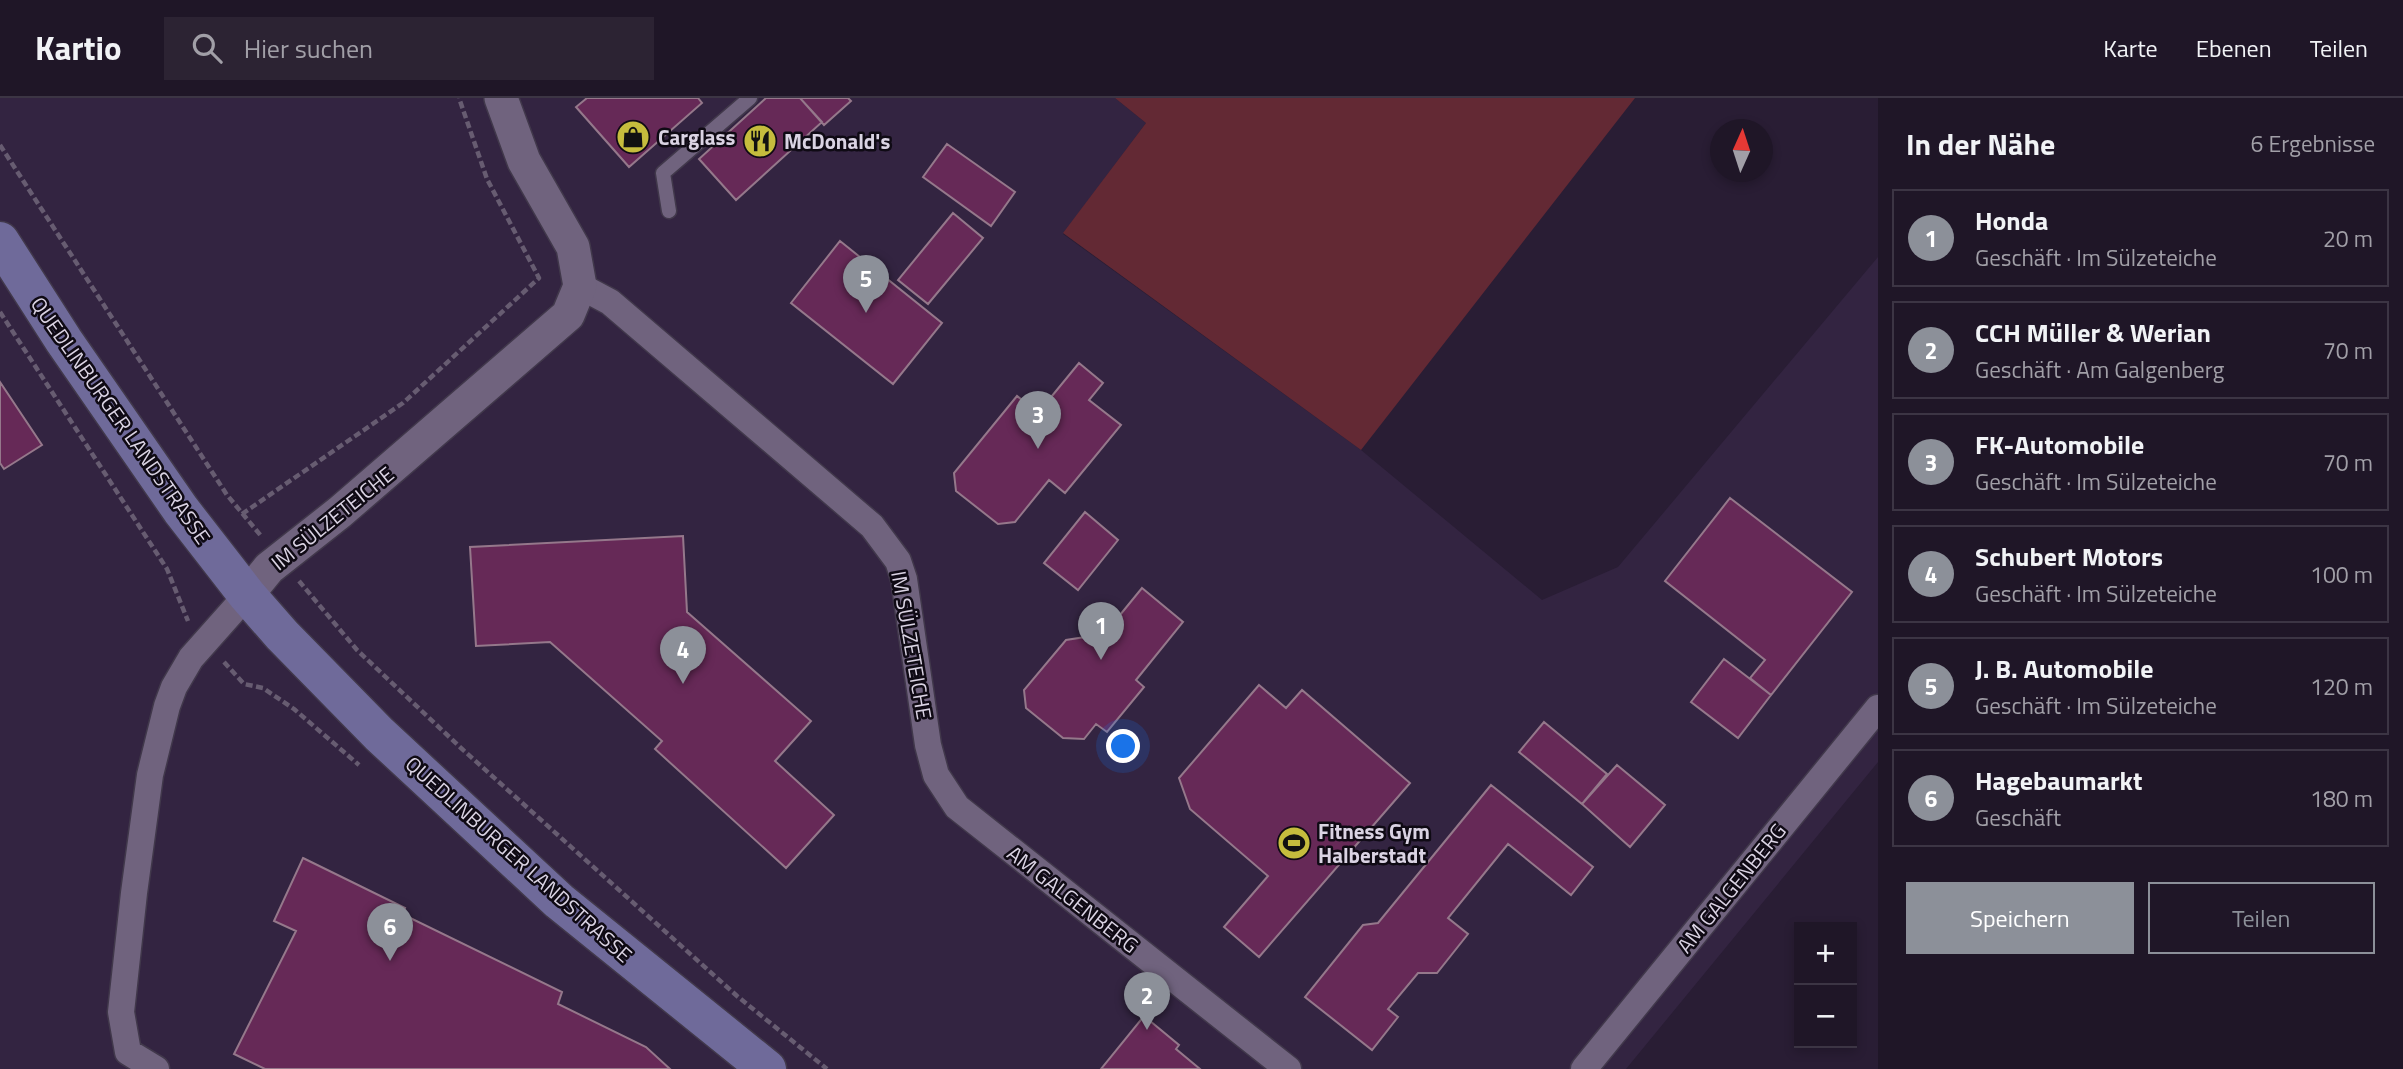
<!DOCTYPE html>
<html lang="de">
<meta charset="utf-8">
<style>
body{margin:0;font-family:"Titillium Web",sans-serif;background:#2c2333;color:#f1f3f6}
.controls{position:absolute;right:21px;bottom:21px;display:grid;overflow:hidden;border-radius:0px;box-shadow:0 4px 10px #0003}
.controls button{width:63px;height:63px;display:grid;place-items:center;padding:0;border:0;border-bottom:2px solid #3c3544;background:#1f1627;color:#f1f3f6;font:35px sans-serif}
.compass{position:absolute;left:1710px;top:21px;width:63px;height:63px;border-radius:50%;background:#1f1627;box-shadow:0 4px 10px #0003;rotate:3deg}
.you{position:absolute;left:1124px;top:649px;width:24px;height:24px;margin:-18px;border:5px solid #fff;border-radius:50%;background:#1a73e8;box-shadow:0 0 0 10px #1a73e833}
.badge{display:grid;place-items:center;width:46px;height:46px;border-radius:50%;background:#8c9099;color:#fff;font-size:23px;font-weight:700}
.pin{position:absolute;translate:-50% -58px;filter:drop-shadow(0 2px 4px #0008)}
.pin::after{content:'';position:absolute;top:37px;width:24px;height:21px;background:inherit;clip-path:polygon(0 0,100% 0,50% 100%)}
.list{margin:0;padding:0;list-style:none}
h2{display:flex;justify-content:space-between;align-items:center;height:91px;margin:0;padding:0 28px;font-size:30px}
h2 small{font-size:23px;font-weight:400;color:#a19fa7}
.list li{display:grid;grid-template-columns:46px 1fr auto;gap:21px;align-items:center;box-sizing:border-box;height:98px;margin:0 14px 14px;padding:0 14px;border:2px solid #3c3544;border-radius:0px}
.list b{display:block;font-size:26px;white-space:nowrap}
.list p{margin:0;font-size:23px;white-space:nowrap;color:#a19fa7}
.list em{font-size:23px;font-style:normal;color:#a19fa7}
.actions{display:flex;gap:14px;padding:21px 28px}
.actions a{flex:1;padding:16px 0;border:2px solid #8c9099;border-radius:0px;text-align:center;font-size:24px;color:#8c9099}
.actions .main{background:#8c9099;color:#fff}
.icon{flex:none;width:38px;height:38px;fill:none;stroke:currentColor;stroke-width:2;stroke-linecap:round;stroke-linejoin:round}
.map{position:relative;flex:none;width:1878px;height:971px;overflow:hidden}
header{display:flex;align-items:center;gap:42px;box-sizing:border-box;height:98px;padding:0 35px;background:#1f1627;border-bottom:2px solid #3c3544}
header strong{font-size:33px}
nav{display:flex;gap:38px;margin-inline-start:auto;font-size:24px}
.search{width:490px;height:63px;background:#2c2333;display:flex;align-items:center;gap:18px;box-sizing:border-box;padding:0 24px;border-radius:0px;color:#a19fa7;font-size:26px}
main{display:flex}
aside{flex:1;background:#1f1627}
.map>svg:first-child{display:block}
</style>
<header>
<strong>Kartio</strong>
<div class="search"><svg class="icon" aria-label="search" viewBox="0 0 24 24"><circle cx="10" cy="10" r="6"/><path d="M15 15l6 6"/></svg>Hier suchen</div>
<nav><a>Karte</a><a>Ebenen</a><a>Teilen</a></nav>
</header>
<main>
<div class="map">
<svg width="1878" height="971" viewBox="0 0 1878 971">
<rect width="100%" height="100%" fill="#291d34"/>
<!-- built -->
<path fill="#332441" d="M0 0H1115L1146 25 1063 136 1361 352 1542 502 1618 469 1878 159V664L1626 971H0Z"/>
<!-- green -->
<path fill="#632934" d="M1115 0H1635L1361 352 1063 135 1146 25Z"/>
<!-- building -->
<path fill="#662957" stroke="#95788b" stroke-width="2" d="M587 0H698L702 5 629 69 576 9Z
M766 0H800L822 24 736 102 699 61Z
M800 0H848L851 3 824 27Z
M947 46 1015 94 991 128 923 79Z
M953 115 983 140 928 206 898 182Z
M840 143 942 225 893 286 791 205Z
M1079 265 1103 285 1089 302 1121 327 1065 395 1049 382 1015 424 998 426 956 393 954 375 1017 298 1038 315Z
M0 284 42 347 4 371 0 365Z
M1730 400 1852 494 1771 597 1750 580 1765 562 1665 483Z
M1085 414 1118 442 1078 492 1044 465Z
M683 438 687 514 811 623 775 663 834 717 786 770 655 651 662 643 550 544 476 548 470 449Z
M1142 490 1183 524 1136 582 1144 589 1107 634 1096 626 1084 641 1063 640 1026 610 1024 592 1066 542 1085 539 1100 519 1111 528Z
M1724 561 1771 597 1738 640 1691 604Z
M1259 587 1286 610 1302 592 1410 685 1259 859 1224 829 1268 778 1190 711 1179 680Z
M1544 624 1607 676 1582 706 1519 654Z
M1617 667 1665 707 1630 749 1582 706Z
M1491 687 1593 769 1571 797 1508 746 1448 820 1468 836 1437 875H1418L1388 911 1398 919 1372 952 1305 899 1363 827 1378 825Z
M303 760 405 810 402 816 562 894 558 906 646 949 670 971H265L234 956 296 833 274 823Z
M1144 918 1179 947 1176 951 1200 971H1101Z"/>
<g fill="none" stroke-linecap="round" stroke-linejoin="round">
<defs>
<path id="service" d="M669 113 663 75 750 0"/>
<path id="minor" d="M580 188 610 204 872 428 898 463 904 481 928 647 936 677 957 709 1288 971
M156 971 128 954 121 914 134 795 150 677 167 608 174 589 191 560 247 497
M1584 971 1878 610"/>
<path id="tertiary" d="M247 497 269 470 340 414 568 217 580 188 573 149 524 63 501 0"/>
<path id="secondary" d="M0 143 64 243 181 412 247 497 282 537 379 636 559 803 767 971"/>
</defs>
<!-- service casing -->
<use href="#service" stroke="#41384b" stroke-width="17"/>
<!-- minor casing -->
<use href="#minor" stroke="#41384b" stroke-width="29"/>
<!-- tertiary casing -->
<use href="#tertiary" stroke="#41384b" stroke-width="36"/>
<!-- secondary casing -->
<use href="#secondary" stroke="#41384b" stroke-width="41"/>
<!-- path -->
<path stroke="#675c71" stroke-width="4.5" stroke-dasharray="7 3.5" stroke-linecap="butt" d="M0 47 227 397 262 439
M0 214 167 471 188 523
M242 416 403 305 539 180 487 81 459 0
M299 483 357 552 461 650 737 898 827 971
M224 564 244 586 263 590 294 611 359 667"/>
<!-- service -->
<use href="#service" stroke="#70637e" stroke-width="14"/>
<!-- minor -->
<use href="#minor" stroke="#70637e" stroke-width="26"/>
<!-- tertiary -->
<use href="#tertiary" stroke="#70637e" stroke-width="33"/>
<!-- secondary -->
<use href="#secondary" stroke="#6f6a9a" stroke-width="38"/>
</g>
<!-- icons -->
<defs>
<symbol id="shop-disc" viewBox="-11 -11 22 22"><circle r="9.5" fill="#c5bc3d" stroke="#0f0a14"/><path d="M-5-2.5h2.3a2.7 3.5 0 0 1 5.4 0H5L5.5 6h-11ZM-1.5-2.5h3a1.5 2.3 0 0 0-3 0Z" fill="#111"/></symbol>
<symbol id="restaurant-disc" viewBox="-11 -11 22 22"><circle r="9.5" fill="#c5bc3d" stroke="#0f0a14"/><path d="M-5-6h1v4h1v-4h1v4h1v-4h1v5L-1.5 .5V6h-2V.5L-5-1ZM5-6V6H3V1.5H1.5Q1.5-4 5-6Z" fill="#111"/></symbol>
<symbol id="stadium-disc" viewBox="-11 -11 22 22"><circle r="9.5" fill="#c5bc3d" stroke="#0f0a14"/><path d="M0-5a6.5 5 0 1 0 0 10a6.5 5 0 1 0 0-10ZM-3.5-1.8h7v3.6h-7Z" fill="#111"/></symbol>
</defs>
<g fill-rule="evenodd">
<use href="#shop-disc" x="614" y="20" width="38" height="38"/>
<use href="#restaurant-disc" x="741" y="24" width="38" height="38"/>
<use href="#stadium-disc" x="1275" y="726" width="38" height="38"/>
</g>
<g text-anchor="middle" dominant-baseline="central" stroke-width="5" stroke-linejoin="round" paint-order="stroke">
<!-- poi labels -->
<g font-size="21" font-weight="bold" fill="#dad3e3" stroke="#0f0a14" text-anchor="start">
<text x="658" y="39">Carglass</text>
<text x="784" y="43">McDonald's</text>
<text x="1318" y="733">Fitness Gym<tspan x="1318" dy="24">Halberstadt</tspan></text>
</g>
<!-- street labels -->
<g font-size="21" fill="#dad3e3" stroke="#0f0a14">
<text transform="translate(121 322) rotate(55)">QUEDLINBURGER LANDSTRASSE</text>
<text transform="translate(332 420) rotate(-39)">IM SÜLZETEICHE</text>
<text transform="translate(912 547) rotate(80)">IM SÜLZETEICHE</text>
<text transform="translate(519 761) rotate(42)">QUEDLINBURGER LANDSTRASSE</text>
<text transform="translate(1731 790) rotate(-51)">AM GALGENBERG</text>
<text transform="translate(1073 801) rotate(38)">AM GALGENBERG</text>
</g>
</g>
</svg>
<div class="controls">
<button>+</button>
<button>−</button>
</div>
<svg class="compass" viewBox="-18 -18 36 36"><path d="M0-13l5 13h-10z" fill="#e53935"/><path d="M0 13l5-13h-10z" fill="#a19fa7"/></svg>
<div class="you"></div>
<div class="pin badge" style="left:1101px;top:562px">1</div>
<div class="pin badge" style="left:1147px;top:932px">2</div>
<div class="pin badge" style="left:1038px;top:351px">3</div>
<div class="pin badge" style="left:683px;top:586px">4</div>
<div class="pin badge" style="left:866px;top:215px">5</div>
<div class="pin badge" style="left:390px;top:863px">6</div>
</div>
<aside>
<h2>In der Nähe<small>6 Ergebnisse</small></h2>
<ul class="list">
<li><span class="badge">1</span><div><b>Honda</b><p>Geschäft · Im Sülzeteiche</p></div><em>20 m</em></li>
<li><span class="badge">2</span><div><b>CCH Müller &amp; Werian</b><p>Geschäft · Am Galgenberg</p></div><em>70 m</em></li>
<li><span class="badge">3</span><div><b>FK-Automobile</b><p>Geschäft · Im Sülzeteiche</p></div><em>70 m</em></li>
<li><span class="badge">4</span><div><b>Schubert Motors</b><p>Geschäft · Im Sülzeteiche</p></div><em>100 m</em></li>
<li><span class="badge">5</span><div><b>J. B. Automobile</b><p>Geschäft · Im Sülzeteiche</p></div><em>120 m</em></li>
<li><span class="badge">6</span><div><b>Hagebaumarkt</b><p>Geschäft</p></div><em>180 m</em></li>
</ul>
<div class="actions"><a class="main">Speichern</a><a>Teilen</a></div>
</aside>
</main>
